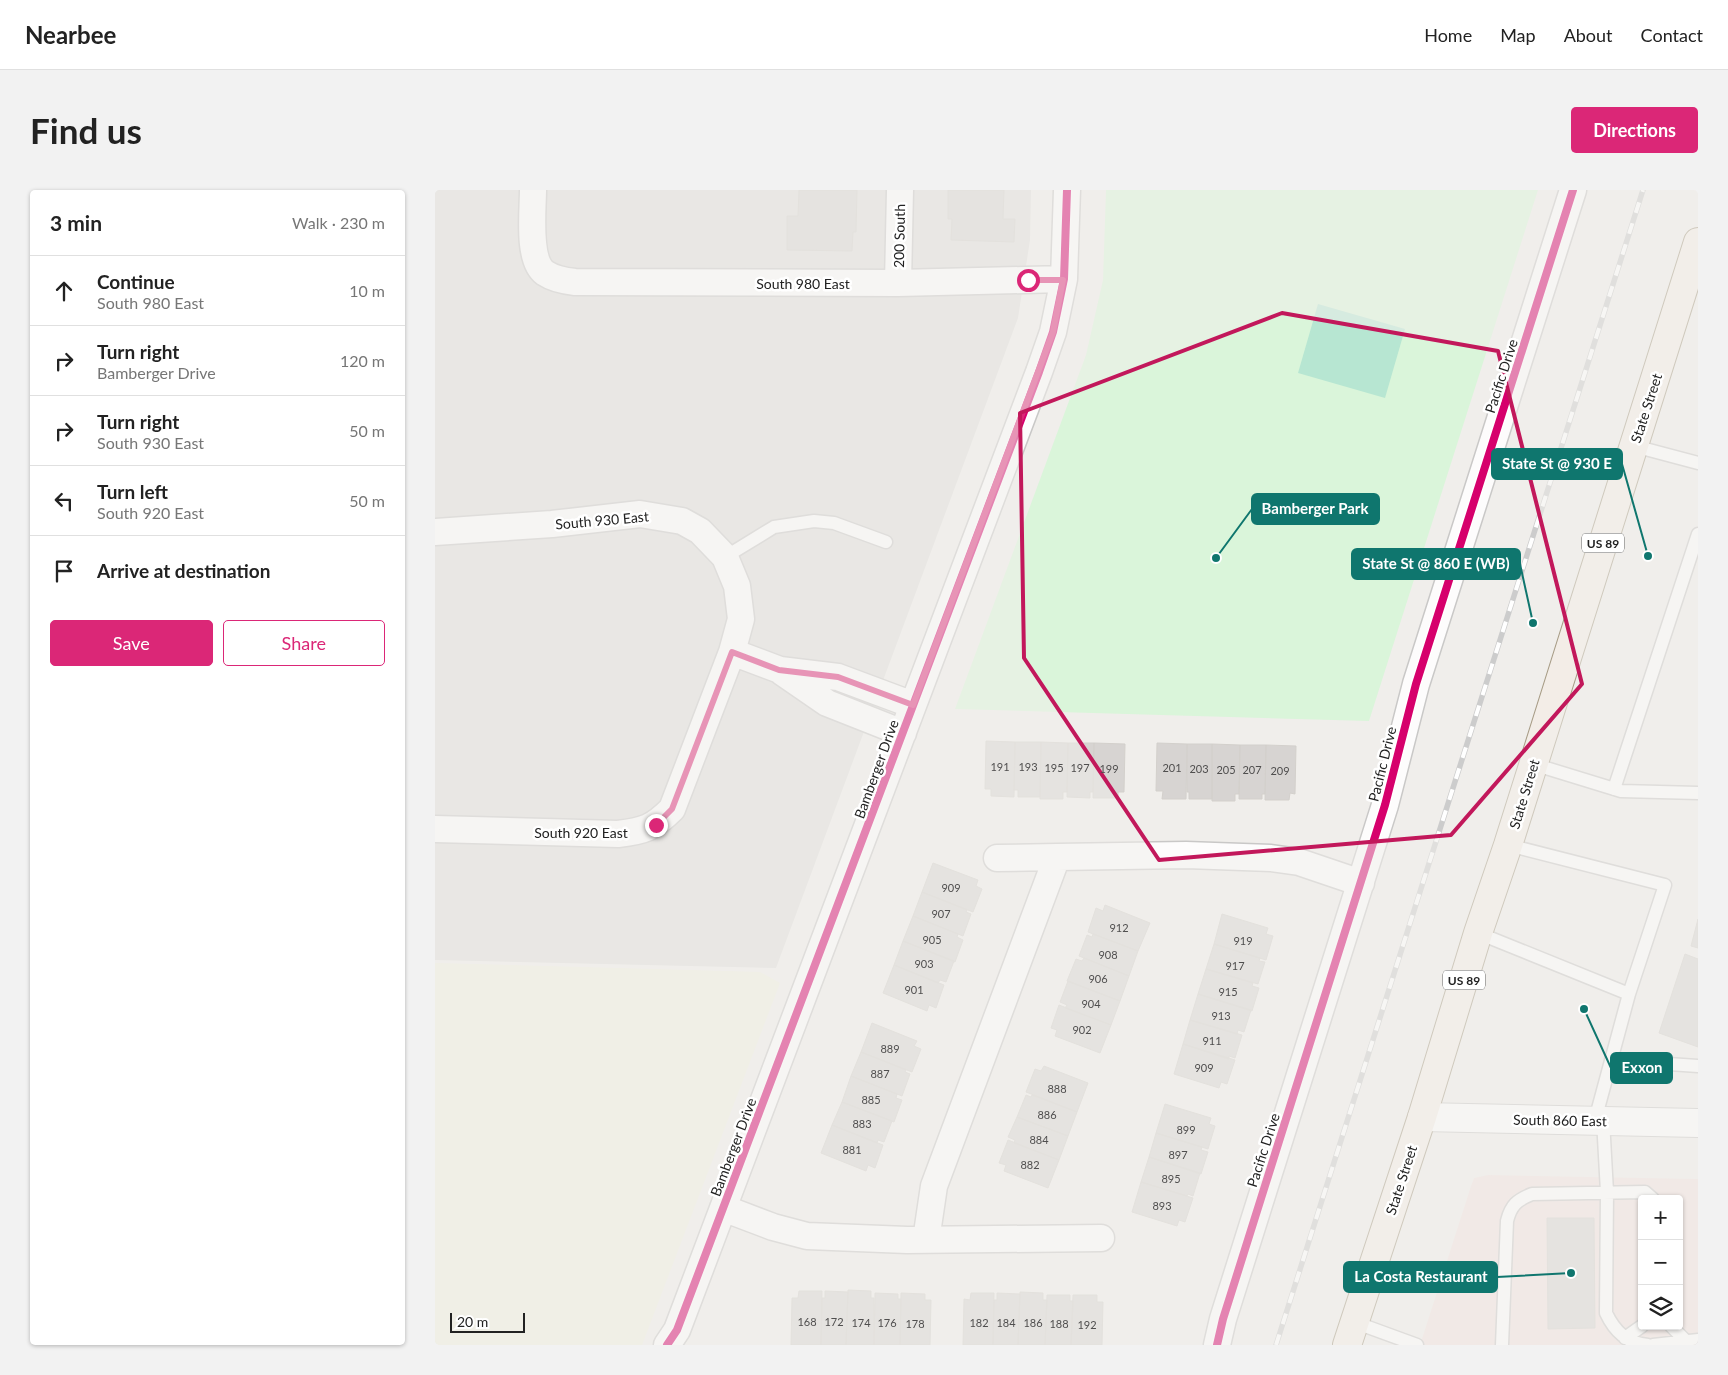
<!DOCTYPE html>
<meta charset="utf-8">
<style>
body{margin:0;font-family:Lato,sans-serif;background:#f2f2f2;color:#222}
.controls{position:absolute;right:15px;bottom:15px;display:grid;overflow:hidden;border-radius:5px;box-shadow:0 1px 4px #0004}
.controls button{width:45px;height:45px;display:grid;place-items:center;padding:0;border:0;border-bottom:1px solid #e0e0e0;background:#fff;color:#222;font:25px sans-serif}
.scale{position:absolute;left:15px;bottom:12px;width:75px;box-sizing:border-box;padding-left:5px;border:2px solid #222;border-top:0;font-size:14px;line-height:18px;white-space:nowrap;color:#222;-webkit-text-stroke:4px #fff;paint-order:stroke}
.stop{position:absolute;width:15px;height:15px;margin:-11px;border:4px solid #db2777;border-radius:50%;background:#fff}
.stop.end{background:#db2777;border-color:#fff;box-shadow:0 1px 5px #0008}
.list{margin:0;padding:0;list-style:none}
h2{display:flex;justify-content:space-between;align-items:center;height:65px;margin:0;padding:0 20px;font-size:21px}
h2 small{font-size:16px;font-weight:400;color:#767676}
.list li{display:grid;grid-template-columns:32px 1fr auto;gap:15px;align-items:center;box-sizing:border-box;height:70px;padding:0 20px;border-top:1px solid #e0e0e0}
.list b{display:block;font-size:19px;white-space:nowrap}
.list p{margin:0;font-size:16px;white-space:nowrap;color:#767676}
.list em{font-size:16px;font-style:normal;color:#767676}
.actions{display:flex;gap:10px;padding:15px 20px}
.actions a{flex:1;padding:11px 0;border:1px solid #db2777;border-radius:5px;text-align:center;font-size:18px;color:#db2777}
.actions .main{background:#db2777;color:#fff}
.icon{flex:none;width:28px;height:28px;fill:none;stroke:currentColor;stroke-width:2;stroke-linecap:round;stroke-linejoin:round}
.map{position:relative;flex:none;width:1263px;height:1155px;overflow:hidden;border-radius:5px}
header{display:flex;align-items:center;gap:30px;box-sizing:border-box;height:70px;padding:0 25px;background:#fff;border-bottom:1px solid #e0e0e0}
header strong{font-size:24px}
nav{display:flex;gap:28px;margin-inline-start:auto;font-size:18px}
.intro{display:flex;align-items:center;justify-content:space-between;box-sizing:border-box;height:120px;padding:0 30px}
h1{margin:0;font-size:35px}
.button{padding:12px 22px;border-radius:5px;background:#db2777;color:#fff;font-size:18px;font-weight:700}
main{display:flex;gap:30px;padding:0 30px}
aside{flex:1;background:#fff;border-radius:5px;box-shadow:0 1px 4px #0004}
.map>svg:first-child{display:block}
</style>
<header>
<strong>Nearbee</strong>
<nav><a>Home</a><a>Map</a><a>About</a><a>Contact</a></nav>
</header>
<div class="intro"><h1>Find us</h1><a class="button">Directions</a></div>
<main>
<aside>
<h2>3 min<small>Walk · 230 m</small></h2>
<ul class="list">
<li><svg class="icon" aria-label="ahead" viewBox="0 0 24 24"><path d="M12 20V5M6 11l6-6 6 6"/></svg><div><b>Continue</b><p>South 980 East</p></div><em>10 m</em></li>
<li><svg class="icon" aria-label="right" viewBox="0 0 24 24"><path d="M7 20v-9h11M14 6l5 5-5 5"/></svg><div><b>Turn right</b><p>Bamberger Drive</p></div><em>120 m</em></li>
<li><svg class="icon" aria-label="right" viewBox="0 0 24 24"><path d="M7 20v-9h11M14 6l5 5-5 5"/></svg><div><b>Turn right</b><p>South 930 East</p></div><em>50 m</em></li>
<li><svg class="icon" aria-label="left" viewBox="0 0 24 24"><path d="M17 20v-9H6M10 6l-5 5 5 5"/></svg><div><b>Turn left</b><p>South 920 East</p></div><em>50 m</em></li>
<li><svg class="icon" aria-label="arrive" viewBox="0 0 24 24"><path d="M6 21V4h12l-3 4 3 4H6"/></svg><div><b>Arrive at destination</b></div></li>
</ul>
<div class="actions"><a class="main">Save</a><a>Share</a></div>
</aside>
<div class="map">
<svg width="1263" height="1155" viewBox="0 0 1263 1155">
<rect width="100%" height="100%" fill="#f0eeeb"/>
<!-- residential -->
<path fill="#dfdedc" d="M0 0H596L595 50 583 128 341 778 0 770Z"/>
<!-- commercial -->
<path fill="#f1e3e1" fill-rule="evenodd" d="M1053 985 1263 989V1155H985L1036 996 1039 988ZM1207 1009H1244V1136H1207Z"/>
<!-- farmland -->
<path fill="#efefdf" d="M0 773 325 782 345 793 207 1155H0Z"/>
<!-- park -->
<path fill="#daf5da" d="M671 0H1103L934 531 520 519 651 165 668 90Z"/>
<!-- pitch -->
<path fill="#b7e6d2" d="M883 114 970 139 950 208 863 183Z"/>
<!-- building -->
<path fill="#d7d4d2" stroke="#d3d0cc" d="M364 0H422L421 42H418L417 61 352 60V26H363Z
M513 0H569L568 29H580L579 52 516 50 517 29H513Z
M551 551 580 552 579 607 556 606V599H550Z
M580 552H606L605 607H583V600H579Z
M606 552 633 553 632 602H628V609H605Z
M633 553H659L658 602H655V608L632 607Z
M659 553 690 554 689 602H683V608H658Z
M722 553 752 554 751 609H727L728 601H721Z
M752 554H777V609H754V602H752Z
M777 554 805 555 804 604H800V611H777Z
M805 555H831L830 604H827V609H804Z
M831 555 861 556 860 604 855 603 854 610H830Z
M498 673 543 690 541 696 547 699 538 722 487 702Z
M487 702 532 720 531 722 536 724 528 746 478 726Z
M670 715 715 733 703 761 653 742 661 718 668 721Z
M787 724 833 738 831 744 838 746 831 770 779 754Z
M478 726 523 744 522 747 528 750 520 772 468 751Z
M1263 729V758L1256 756Z
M658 744 703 761 694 786 644 766 652 745 657 747Z
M468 751 519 771 511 792 505 790 503 793 459 775Z
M779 754 825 768 824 771 830 772 823 794 771 779Z
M1250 764 1263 769V857L1224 843Z
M649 768 694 786 685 811 632 791 641 769 647 771Z
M459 775 509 795 501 818 494 815 492 821 448 803Z
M771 779 818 793 817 796 824 798 817 821 763 804Z
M633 791 685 811 676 835 630 818 632 815 625 812Z
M763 804 816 820 809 842 803 840 802 844 755 830Z
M624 815 676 835 665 863 620 846 622 840 616 838Z
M755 830 807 845 800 868 794 866V869L748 854Z
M437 833 482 851 479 856 486 859 477 882 426 862Z
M748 854 800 870 792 894 786 892 784 898 739 884Z
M426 862 471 880 470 882 475 884 467 906 416 886Z
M609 876 653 893 642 922 591 902 600 879 606 881Z
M416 886 462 904 461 908 467 910 459 932 407 912Z
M591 905 596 907 597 905 642 922 633 946 582 927Z
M407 912 457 931 449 952 443 950 442 953 397 935Z
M730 914 776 928 774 934 780 936 773 959 721 943Z
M582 927 633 946 624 970 579 953 580 950 573 947Z
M397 935 448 955 440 978 433 975 431 981 386 963Z
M721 943 767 957 766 960 773 962 766 984 714 967Z
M573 950 624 970 613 998 569 981 571 975 564 973Z
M714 967 765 983 758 1006 753 1004 752 1006 706 992Z
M706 992 758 1008 750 1032 744 1030 742 1036 697 1022Z
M1112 1028H1159L1160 1138 1113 1139Z
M413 1100 436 1101V1108H439V1155H411Z
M364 1101H387L386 1155H356L357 1108H363Z
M390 1101 413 1102 411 1155H386L387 1108H390Z
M585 1102 608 1103V1110H612L610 1155H583Z
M440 1103 463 1104V1109H466L465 1155H439Z
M466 1103 490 1104V1110H496L495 1155H465Z
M536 1103H559L558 1155H528L529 1109 535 1110Z
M562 1103 585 1104 583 1155H558L559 1110H562Z
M612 1105H635V1111H638L636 1155H610Z
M638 1105H662V1112H668L667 1155H636Z"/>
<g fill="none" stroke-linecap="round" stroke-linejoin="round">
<defs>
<path id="service" d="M1199 256 1263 273
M290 367 339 337 379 331 399 333 451 352
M1098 574 1186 601 1263 603
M1179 599 1263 344
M1043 743 1194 804 1230 695 1073 655
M1176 870 1263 876
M1160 930 1194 804
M1168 930 1172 1002 1171 1123C1180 1142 1192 1153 1213 1155
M919 1132 982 1155
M1236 1136 1250 1150
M1190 1148 1207 1136
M1067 1155 1072 1031C1076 1015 1082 1010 1097 1004L1210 1002 1218 1009
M1218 1155 1263 1150"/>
<path id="minor" d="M98 0C98 21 92 70 110 83 119 89 130 91 140 92L463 93 629 89
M463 93 465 0
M0 342 117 334 205 324 247 331 265 341 290 367 302 396 306 429 297 462 237 619C218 638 209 641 183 644L0 639
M297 462 345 480 403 487 478 515
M347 482 392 513 468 543
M622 667 751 665 836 668 864 672 926 693
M288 1018 338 1037 372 1046 472 1050 666 1048
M491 1050 499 996 622 667 562 668
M232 1155 242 1140 604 182 618 142 629 89 632 0
M782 1155 788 1129 950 615 981 494 1138 0"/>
<path id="tertiary" d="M987 927 1263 933"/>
<path id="primary" d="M912 1155 987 927 1043 743 1073 655 1263 52"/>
</defs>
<!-- service casing -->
<use href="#service" stroke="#c9c8c7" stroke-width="15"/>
<!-- minor casing -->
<use href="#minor" stroke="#c9c8c7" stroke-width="29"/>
<!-- tertiary casing -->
<use href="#tertiary" stroke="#c9c8c7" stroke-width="30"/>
<!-- primary casing -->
<use href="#primary" stroke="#a79c86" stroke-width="30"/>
<!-- service -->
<use href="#service" stroke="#fdfcfc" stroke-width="12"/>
<!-- minor -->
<use href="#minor" stroke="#fdfcfc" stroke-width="26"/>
<!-- tertiary -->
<use href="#tertiary" stroke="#fdfcfc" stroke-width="28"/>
<!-- primary -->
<use href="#primary" stroke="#f3ede7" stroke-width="28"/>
<defs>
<path id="rail" d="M841 1155 1208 0"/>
</defs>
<!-- rail casing -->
<use href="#rail" stroke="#ccc" stroke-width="5.5"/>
<!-- rail -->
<use href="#rail" stroke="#fff" stroke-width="4" stroke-dasharray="11" stroke-linecap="butt"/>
<defs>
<path id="cycleway" d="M232 1155 242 1140 604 182 618 142 629 89 632 0
M782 1155 788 1129 950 615 981 494 1138 0"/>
</defs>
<!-- cycleway casing -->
<use href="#cycleway" stroke="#fff" stroke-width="11"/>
<!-- cycleway -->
<use href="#cycleway" stroke="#d6006c" stroke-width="8"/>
</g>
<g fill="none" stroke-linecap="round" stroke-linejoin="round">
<!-- route -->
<path stroke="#db2777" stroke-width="6" d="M221 635 237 619 297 462 344 480 403 487 478 515 618 142 628 90H593"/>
</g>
<!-- marked area -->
<path d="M0 0H1263V1155H0ZM847 123 1063 161 1147 494 1016 645 724 670 589 468 585 223Z" fill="#f0eeeb" fill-opacity=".55" fill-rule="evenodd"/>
<path fill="none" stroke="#c2185b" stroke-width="4" stroke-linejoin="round" d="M847 123 1063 161 1147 494 1016 645 724 670 589 468 585 223Z"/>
<g text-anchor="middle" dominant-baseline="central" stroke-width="5" stroke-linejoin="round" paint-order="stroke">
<!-- number labels -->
<g font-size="11" fill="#4f4e4e">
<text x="565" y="576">191</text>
<text x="593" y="576">193</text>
<text x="619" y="577">195</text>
<text x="645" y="577">197</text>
<text x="737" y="577">201</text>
<text x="674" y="578">199</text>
<text x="764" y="578">203</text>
<text x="791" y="579">205</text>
<text x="817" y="579">207</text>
<text x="845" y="580">209</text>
<text x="516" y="697">909</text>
<text x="506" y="723">907</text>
<text x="684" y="737">912</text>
<text x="497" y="749">905</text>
<text x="808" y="750">919</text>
<text x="673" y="764">908</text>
<text x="489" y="773">903</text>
<text x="800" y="775">917</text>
<text x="663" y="788">906</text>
<text x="479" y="799">901</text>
<text x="793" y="801">915</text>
<text x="656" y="813">904</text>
<text x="786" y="825">913</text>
<text x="647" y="839">902</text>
<text x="777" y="850">911</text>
<text x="455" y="858">889</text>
<text x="769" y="877">909</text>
<text x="445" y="883">887</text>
<text x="622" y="898">888</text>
<text x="436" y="909">885</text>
<text x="612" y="924">886</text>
<text x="427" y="933">883</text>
<text x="751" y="939">899</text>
<text x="604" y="949">884</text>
<text x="417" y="959">881</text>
<text x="743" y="964">897</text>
<text x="595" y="974">882</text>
<text x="736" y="988">895</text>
<text x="727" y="1015">893</text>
<text x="372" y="1131">168</text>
<text x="399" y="1131">172</text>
<text x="426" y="1132">174</text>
<text x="452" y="1132">176</text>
<text x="544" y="1132">182</text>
<text x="571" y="1132">184</text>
<text x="598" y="1132">186</text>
<text x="480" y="1133">178</text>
<text x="624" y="1133">188</text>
<text x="652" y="1134">192</text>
</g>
<!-- shield labels -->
<g fill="#fff" stroke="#646464" stroke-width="1">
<rect x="1147" y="343.5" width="42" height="19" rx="4"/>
<rect x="1008" y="780.5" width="42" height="19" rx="4"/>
</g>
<g font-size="12" font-weight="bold" fill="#222">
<text x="1168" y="353">US 89</text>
<text x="1029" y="790">US 89</text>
</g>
<!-- street labels -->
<g font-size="14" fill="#222" stroke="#fff">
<text transform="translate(464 46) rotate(-89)">200 South</text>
<text x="368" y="93">South 980 East</text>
<text transform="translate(1066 186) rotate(-72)">Pacific Drive</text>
<text transform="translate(1211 218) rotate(-72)">State Street</text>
<text transform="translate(167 330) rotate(-5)">South 930 East</text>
<text transform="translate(947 574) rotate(-76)">Pacific Drive</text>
<text transform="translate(441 579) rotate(-70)">Bamberger Drive</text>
<text transform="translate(1089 604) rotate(-73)">State Street</text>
<text x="146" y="642">South 920 East</text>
<text transform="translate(1125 930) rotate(1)">South 860 East</text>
<text transform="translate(298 957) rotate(-69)">Bamberger Drive</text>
<text transform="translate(828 960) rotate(-72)">Pacific Drive</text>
<text transform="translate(966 990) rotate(-72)">State Street</text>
</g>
</g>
<!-- callouts -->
<path fill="none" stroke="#0f766e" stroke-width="2" d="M1213 366L1187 274M781 368L817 319M1098 433L1085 374M1149 819L1176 878M1136 1083L1062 1087"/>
<g fill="#0f766e" stroke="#fff" stroke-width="2">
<circle cx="1213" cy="366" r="5"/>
<circle cx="781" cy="368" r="5"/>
<circle cx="1098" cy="433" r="5"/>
<circle cx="1149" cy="819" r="5"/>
<circle cx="1136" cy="1083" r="5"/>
</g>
<g fill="#0f766e" stroke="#0f766e" stroke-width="2">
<rect x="1057" y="259" width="130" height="30" rx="5"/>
<rect x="817" y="304" width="127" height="30" rx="5"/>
<rect x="917" y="359" width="168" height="30" rx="5"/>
<rect x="1176" y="863" width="61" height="30" rx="5"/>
<rect x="909" y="1072" width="153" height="30" rx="5"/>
</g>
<g font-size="15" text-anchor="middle" font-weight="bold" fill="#fff">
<text x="1122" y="279">State St @ 930 E</text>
<text x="880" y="324">Bamberger Park</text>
<text x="1001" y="379">State St @ 860 E (WB)</text>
<text x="1207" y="883">Exxon</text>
<text x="986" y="1092">La Costa Restaurant</text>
</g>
</svg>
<div class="controls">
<button>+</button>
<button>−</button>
<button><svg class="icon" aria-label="layers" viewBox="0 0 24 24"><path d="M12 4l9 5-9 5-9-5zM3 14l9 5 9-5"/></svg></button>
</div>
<div class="scale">20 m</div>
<div class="stop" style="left:593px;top:90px"></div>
<div class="stop end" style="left:221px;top:635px"></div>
</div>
</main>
